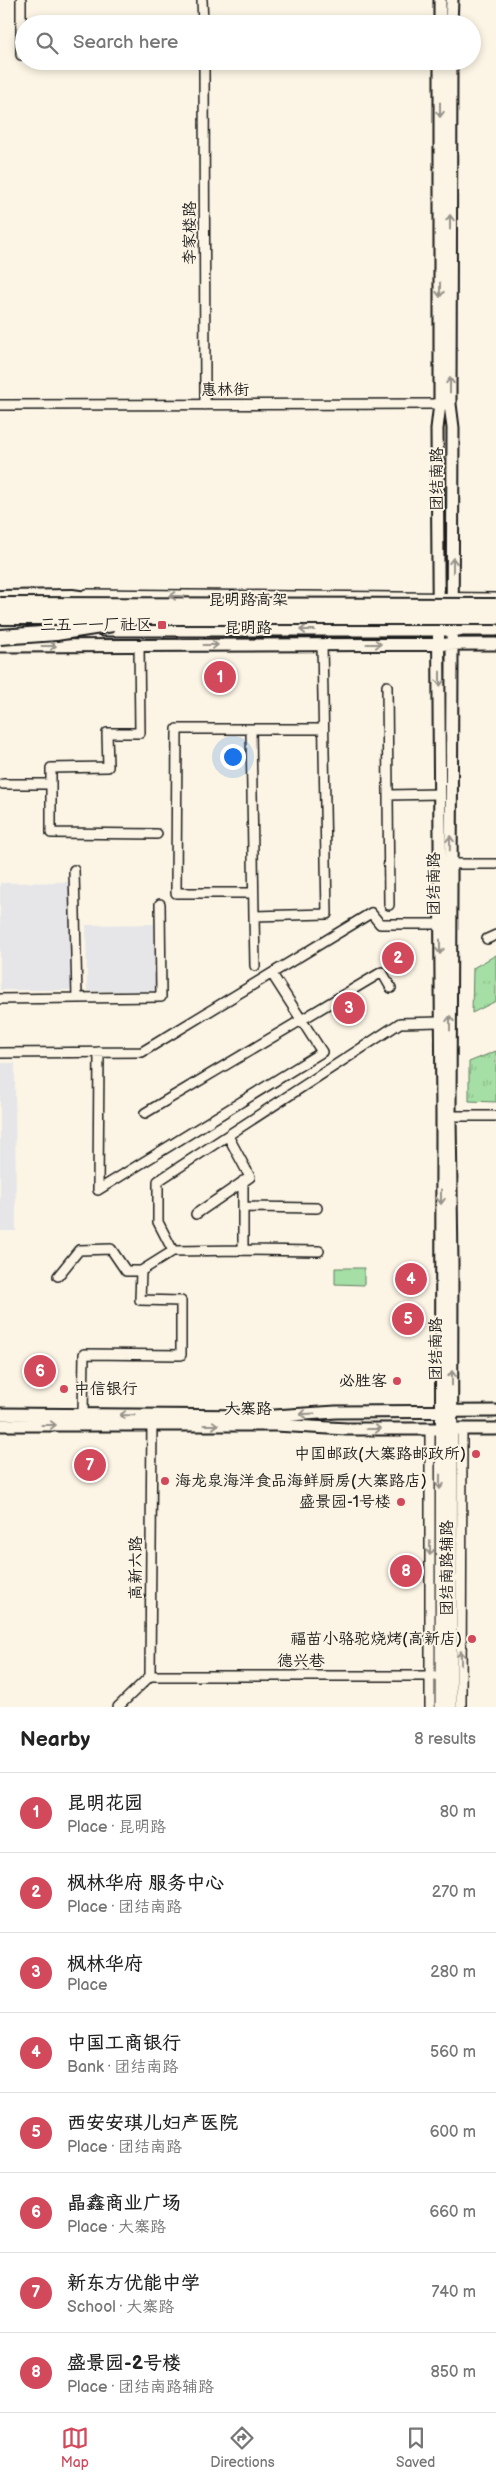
<!DOCTYPE html>
<meta charset="utf-8">
<style>
body{margin:0;font-family:"Balsamiq Sans","LXGW WenKai TC",sans-serif;background:#f6f6f6;color:#222}
.you{position:absolute;left:232px;top:756px;width:18px;height:18px;margin:-12px;border:4px solid #fff;border-radius:50%;background:#1a73e8;box-shadow:0 0 0 8px #1a73e833}
.badge{display:grid;place-items:center;width:32px;height:32px;border-radius:50%;background:#d1495b;color:#fff;font-size:16px;font-weight:700}
.pin{position:absolute;translate:-50% -50%;border:2px solid #fff;box-shadow:0 1px 5px #0006}
.list{margin:0;padding:0;list-style:none}
h2{display:flex;justify-content:space-between;align-items:center;height:65px;margin:0;padding:0 20px;font-size:21px}
h2 small{font-size:16px;font-weight:400;color:#767676}
.list li{display:grid;grid-template-columns:32px 1fr auto;gap:15px;align-items:center;box-sizing:border-box;height:80px;padding:0 20px;border-top:1px solid #e0e0e0}
.list b{display:block;font-size:19px;white-space:nowrap}
.list p{margin:0;font-size:16px;white-space:nowrap;color:#767676}
.list em{font-size:16px;font-style:normal;color:#767676}
.icon{flex:none;width:28px;height:28px;fill:none;stroke:currentColor;stroke-width:2;stroke-linecap:round;stroke-linejoin:round}
.map{position:relative;flex:none;width:496px;height:1707px;overflow:hidden}
.search{position:absolute;background:#fff;box-shadow:0 2px 8px #0003;left:15px;right:15px;top:15px;height:55px;display:flex;align-items:center;gap:12px;box-sizing:border-box;padding:0 18px;border-radius:28px;color:#767676;font-size:19px}
.sheet{height:705px;background:#fff}
nav{display:flex;justify-content:space-around;align-items:center;box-sizing:border-box;height:70px;border-top:1px solid #e0e0e0;background:#fff;font-size:14px;color:#767676}
nav a{display:grid;justify-items:center;gap:2px}
nav .on{color:#d1495b}
.map>svg:first-child{display:block}
</style>
<div class="map">
<svg width="496" height="1707" viewBox="0 0 496 1707">
<defs>
<pattern id="park-tufts" width="24" height="20" patternUnits="userSpaceOnUse" patternTransform="scale(1.25)"><rect width="24" height="20" fill="#a5dfa5"/><path d="M3 7l-1-3M5 7V3M7 7l1-3M15 17l-1-3M17 17v-4M19 17l1-3" fill="none" stroke="#8dbf8d"/></pattern>
</defs>
<rect width="100%" height="100%" fill="#fcf5e5"/>
<filter id="ink" filterUnits="userSpaceOnUse"><feTurbulence type="fractalNoise" baseFrequency=".02" numOctaves="2"/><feDisplacementMap in="SourceGraphic" scale="10" xChannelSelector="R" yChannelSelector="G"/><feConvolveMatrix kernelMatrix="1 2 1 2 8 2 1 2 1" color-interpolation-filters="sRGB"/></filter>
<g filter="url(#ink)">
<!-- built -->
<path fill="#e6e6e9" d="M70 882 71 990H0V883Z
M154 924 155 991H87L86 925Z
M0 1063H15L16 1231H0Z"/>
<!-- park -->
<path fill="url(#park-tufts)" stroke="#607e60" d="M496 955V1001L472 1013 473 968Z
M496 1051V1102L469 1101V1062Z"/>
<!-- pitch -->
<path fill="#a5dfa5" stroke="#607e60" d="M335 1268H364V1285L335 1284Z"/>
<g fill="none" stroke-linecap="round" stroke-linejoin="round">
<defs>
<path id="minor" d="M202 0 203 24
M21 55V0
M204 61 205 405
M0 405 445 404
M86 594 496 598
M322 644 327 914 254 916 251 729H323
M139 645 140 733H107L108 767 51 768V833L157 834
M387 686 388 795
M251 729H177L176 893H253
M3 784H51
M450 864H496
M389 905 388 795 440 794
M254 916 255 966
M487 939 496 935
M77 998 161 997 160 904
M0 999 77 998 74 870
M0 1053 142 1052 371 913 380 924H441
M145 1113 382 972 391 988
M445 1116H496
M243 1181V1250L319 1251
M98 1190 322 1052 272 974
M98 1190 99 1052
M243 1207 317 1208
M196 1214 250 1177 228 1136
M173 1251 158 1222V1181L400 1023 440 1022
M58 1276 79 1250 111 1249 126 1271H141
M83 1414 84 1354 181 1355V1301L140 1300 141 1271 173 1251 243 1250
M150 1676H447
M118 1707 150 1676 152 1420
M430 1707V1429
M461 1707 462 1429"/>
<path id="major" d="M440 0V24
M451 24 452 0
M440 61V404L437 429 442 1116 441 1707
M451 61 450 404 453 428 450 1116 452 1264 451 1707
M0 630H22
M103 630H496
M0 646 496 644
M0 1414 274 1416 336 1412 496 1411
M0 1425H275L347 1429H496"/>
<path id="highway" d="M0 598 72 597 100 601"/>
</defs>
<!-- minor casing -->
<use href="#minor" stroke="#1c1c1c" stroke-width="12"/>
<!-- major casing -->
<use href="#major" stroke="#1c1c1c" stroke-width="15"/>
<!-- highway casing -->
<use href="#highway" stroke="#1c1c1c" stroke-width="18"/>
<!-- minor -->
<use href="#minor" stroke="#fcf5e5" stroke-width="9"/>
<!-- major -->
<use href="#major" stroke="#fcf5e5" stroke-width="11"/>
<!-- highway -->
<use href="#highway" stroke="#fcf5e5" stroke-width="14"/>
<defs>
<path id="highway-bridge" d="M0 605 496 606
M0 617H496
M0 637 56 633 113 624"/>
</defs>
<!-- highway-bridge casing -->
<use href="#highway-bridge" stroke="#1c1c1c" stroke-width="18" stroke-linecap="butt"/>
<!-- highway-bridge -->
<use href="#highway-bridge" stroke="#fcf5e5" stroke-width="14"/>
</g>
<!-- one-way arrows -->
<defs><path id="oneway-shaft" d="M-6 0H5M1.5-3L5.5 0L1.5 3" fill="none" stroke-width="1.6" stroke-linecap="round" stroke-linejoin="round" transform="scale(1.25)"/></defs>
<g stroke="#97938b">
<use href="#oneway-shaft" transform="translate(440 110) rotate(90)"/>
<use href="#oneway-shaft" transform="translate(450 222) rotate(-90)"/>
<use href="#oneway-shaft" transform="translate(440 290) rotate(90)"/>
<use href="#oneway-shaft" transform="translate(450 385) rotate(-90)"/>
<use href="#oneway-shaft" transform="translate(453 565) rotate(-90)"/>
<use href="#oneway-shaft" transform="translate(177 596) rotate(-178)"/>
<use href="#oneway-shaft" transform="translate(307 630) rotate(-180)"/>
<use href="#oneway-shaft" transform="translate(374 644)"/>
<use href="#oneway-shaft" transform="translate(211 645)"/>
<use href="#oneway-shaft" transform="translate(49 646)"/>
<use href="#oneway-shaft" transform="translate(440 679) rotate(90)"/>
<use href="#oneway-shaft" transform="translate(450 843) rotate(-89)"/>
<use href="#oneway-shaft" transform="translate(440 947) rotate(90)"/>
<use href="#oneway-shaft" transform="translate(450 1023) rotate(-90)"/>
<use href="#oneway-shaft" transform="translate(441 1197) rotate(90)"/>
<use href="#oneway-shaft" transform="translate(452 1378) rotate(-90)"/>
<use href="#oneway-shaft" transform="translate(307 1414) rotate(177)"/>
<use href="#oneway-shaft" transform="translate(127 1415) rotate(-179)"/>
<use href="#oneway-shaft" transform="translate(49 1425)"/>
<use href="#oneway-shaft" transform="translate(211 1425)"/>
<use href="#oneway-shaft" transform="translate(374 1429)"/>
<use href="#oneway-shaft" transform="translate(440 1482) rotate(90)"/>
<use href="#oneway-shaft" transform="translate(430 1548) rotate(90)"/>
<use href="#oneway-shaft" transform="translate(461 1658) rotate(-90)"/>
</g>
</g>
<!-- markers -->
<g fill="#d1495b" stroke="#fcf5e5" stroke-width="2">
<rect x="157" y="620" width="10" height="10" rx="2.5"/>
<circle cx="397" cy="1381" r="5"/>
<circle cx="64" cy="1389" r="5"/>
<circle cx="476" cy="1454" r="5"/>
<circle cx="165" cy="1481" r="5"/>
<circle cx="401" cy="1502" r="5"/>
<circle cx="472" cy="1639" r="5"/>
</g>
<g text-anchor="middle" dominant-baseline="central" stroke-width="4" stroke-linejoin="round" paint-order="stroke">
<!-- street labels -->
<g font-size="16" fill="#1c1c1c" stroke="#fcf5e5">
<text transform="translate(190 233) rotate(-90)">李家楼路</text>
<text x="225" y="390">惠林街</text>
<text transform="translate(437 479) rotate(-90)">团结南路</text>
<text x="248" y="600">昆明路高架</text>
<text x="248" y="628">昆明路</text>
<text transform="translate(434 884) rotate(-90)">团结南路</text>
<text transform="translate(436 1349) rotate(-90)">团结南路</text>
<text x="248" y="1409">大寨路</text>
<text transform="translate(136 1568) rotate(-90)">高新六路</text>
<text transform="translate(447 1568) rotate(-90)">团结南路辅路</text>
<text x="301" y="1661">德兴巷</text>
</g>
<!-- poi labels -->
<g font-size="16" fill="#1c1c1c" stroke="#fcf5e5" text-anchor="end">
<text x="152" y="625">三五一一厂社区</text>
<text x="387" y="1381">必胜客</text>
<text x="74" y="1389" text-anchor="start">中信银行</text>
<text x="466" y="1454">中国邮政(大寨路邮政所)</text>
<text x="175" y="1481" text-anchor="start">海龙泉海洋食品海鲜厨房(大寨路店)</text>
<text x="391" y="1502">盛景园-1号楼</text>
<text x="462" y="1639">福苗小骆驼烧烤(高新店)</text>
</g>
</g>
</svg>
<div class="you"></div>
<div class="pin badge" style="left:220px;top:677px">1</div>
<div class="pin badge" style="left:398px;top:958px">2</div>
<div class="pin badge" style="left:349px;top:1008px">3</div>
<div class="pin badge" style="left:411px;top:1279px">4</div>
<div class="pin badge" style="left:408px;top:1319px">5</div>
<div class="pin badge" style="left:40px;top:1371px">6</div>
<div class="pin badge" style="left:90px;top:1465px">7</div>
<div class="pin badge" style="left:406px;top:1571px">8</div>
<div class="search"><svg class="icon" aria-label="search" viewBox="0 0 24 24"><circle cx="10" cy="10" r="6"/><path d="M15 15l6 6"/></svg>Search here</div>
</div>
<section class="sheet">
<h2>Nearby<small>8 results</small></h2>
<ul class="list">
<li><span class="badge">1</span><div><b>昆明花园</b><p>Place · 昆明路</p></div><em>80 m</em></li>
<li><span class="badge">2</span><div><b>枫林华府 服务中心</b><p>Place · 团结南路</p></div><em>270 m</em></li>
<li><span class="badge">3</span><div><b>枫林华府</b><p>Place</p></div><em>280 m</em></li>
<li><span class="badge">4</span><div><b>中国工商银行</b><p>Bank · 团结南路</p></div><em>560 m</em></li>
<li><span class="badge">5</span><div><b>西安安琪儿妇产医院</b><p>Place · 团结南路</p></div><em>600 m</em></li>
<li><span class="badge">6</span><div><b>晶鑫商业广场</b><p>Place · 大寨路</p></div><em>660 m</em></li>
<li><span class="badge">7</span><div><b>新东方优能中学</b><p>School · 大寨路</p></div><em>740 m</em></li>
<li><span class="badge">8</span><div><b>盛景园-2号楼</b><p>Place · 团结南路辅路</p></div><em>850 m</em></li>
</ul>
</section>
<nav>
<a class="on"><svg class="icon" aria-label="map" viewBox="0 0 24 24"><path d="M3 6l6-2 6 2 6-2v14l-6 2-6-2-6 2zM9 4v14M15 6v14"/></svg>Map</a>
<a><svg class="icon" aria-label="directions" viewBox="0 0 24 24"><path d="M12 3l9 9-9 9-9-9zM9 14v-3h6M13 9l2 2-2 2"/></svg>Directions</a>
<a><svg class="icon" aria-label="saved" viewBox="0 0 24 24"><path d="M7 4h10v16l-5-4-5 4z"/></svg>Saved</a>
</nav>
